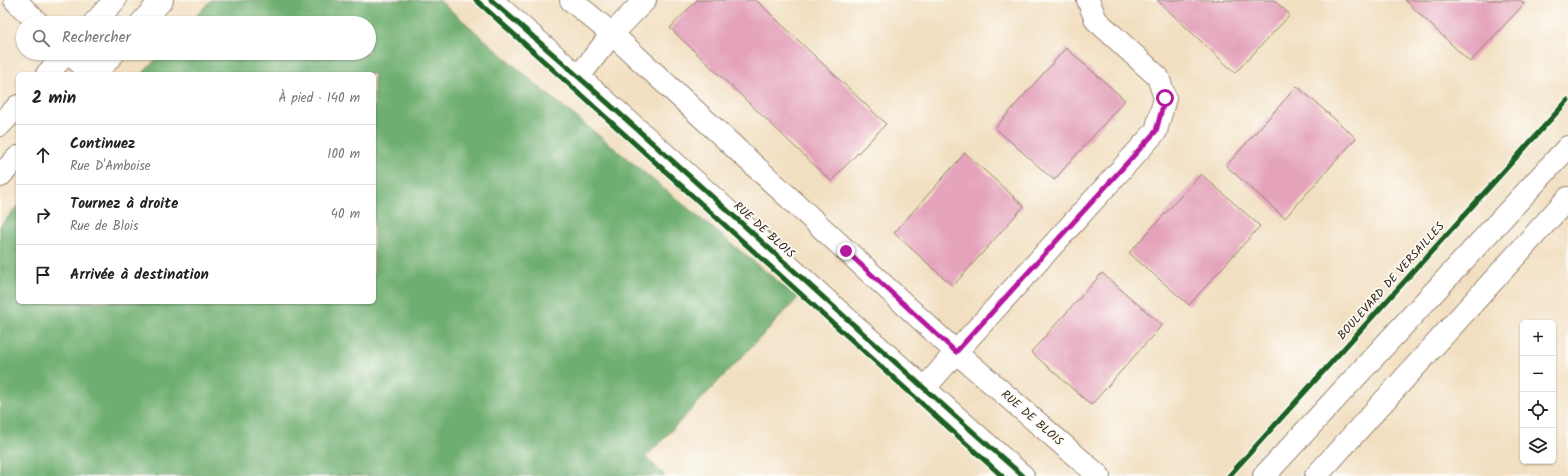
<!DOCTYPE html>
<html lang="fr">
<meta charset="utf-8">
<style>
body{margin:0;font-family:Kalam,sans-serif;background:#f6f6f6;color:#222}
.controls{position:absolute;right:12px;bottom:12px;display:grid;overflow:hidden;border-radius:6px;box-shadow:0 1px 3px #0004}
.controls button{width:36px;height:36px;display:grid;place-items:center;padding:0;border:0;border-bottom:1px solid #e0e0e0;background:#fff;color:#222;font:20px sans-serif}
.stop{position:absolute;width:12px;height:12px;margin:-9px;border:3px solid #b5179e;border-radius:50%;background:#fff}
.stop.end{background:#b5179e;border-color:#fff;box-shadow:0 1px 4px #0008}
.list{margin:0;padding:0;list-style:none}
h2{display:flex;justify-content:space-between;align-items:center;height:52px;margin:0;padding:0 16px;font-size:17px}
h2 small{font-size:13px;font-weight:400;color:#767676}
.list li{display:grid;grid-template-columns:26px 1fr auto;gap:12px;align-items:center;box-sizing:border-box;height:60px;padding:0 16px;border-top:1px solid #e0e0e0}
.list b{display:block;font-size:15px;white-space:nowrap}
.list p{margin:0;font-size:13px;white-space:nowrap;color:#767676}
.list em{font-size:13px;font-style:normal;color:#767676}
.icon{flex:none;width:22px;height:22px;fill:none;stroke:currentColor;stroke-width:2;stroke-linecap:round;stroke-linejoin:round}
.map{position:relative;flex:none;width:1568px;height:476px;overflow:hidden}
.search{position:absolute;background:#fff;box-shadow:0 1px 3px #0004;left:16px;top:16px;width:360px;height:44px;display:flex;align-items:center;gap:10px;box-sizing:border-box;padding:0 14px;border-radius:22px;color:#767676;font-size:15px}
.panel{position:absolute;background:#fff;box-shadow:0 1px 3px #0004;left:16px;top:72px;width:360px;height:232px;border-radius:6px}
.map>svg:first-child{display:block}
</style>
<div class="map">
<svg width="1568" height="476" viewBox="0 0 1568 476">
<rect width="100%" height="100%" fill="#fdfcf7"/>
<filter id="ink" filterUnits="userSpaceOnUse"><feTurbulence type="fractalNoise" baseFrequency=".025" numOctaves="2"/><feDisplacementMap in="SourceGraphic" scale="8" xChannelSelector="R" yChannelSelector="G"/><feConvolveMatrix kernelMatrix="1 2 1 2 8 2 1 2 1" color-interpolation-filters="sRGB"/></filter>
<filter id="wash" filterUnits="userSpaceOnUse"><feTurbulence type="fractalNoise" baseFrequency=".012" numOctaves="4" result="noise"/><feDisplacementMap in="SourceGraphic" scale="16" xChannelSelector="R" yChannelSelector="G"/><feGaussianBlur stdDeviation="0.9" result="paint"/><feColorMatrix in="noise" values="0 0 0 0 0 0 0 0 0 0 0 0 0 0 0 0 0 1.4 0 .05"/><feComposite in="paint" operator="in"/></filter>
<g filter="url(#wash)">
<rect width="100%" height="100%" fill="#f2dfc1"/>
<!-- forest -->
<path fill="#6eae70" stroke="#546c47" d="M211 0H439L538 86 798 298 646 457 665 476H0V226L18 206V302H374V74H142L162 53H369V23H190Z"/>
<g id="blocks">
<!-- building -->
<path fill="#e4a3bb" d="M697 0H756L886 124 831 181 670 28Z
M1157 0H1274L1290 15 1235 73Z
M1405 0H1520L1524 4 1470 62Z
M1066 48 1125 100 1054 180 995 128Z
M1297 86 1356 138 1285 218 1226 166Z
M965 153 1024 206 953 286 894 233Z
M1201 174 1260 226 1189 305 1129 253Z
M1102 273 1162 325 1091 405 1031 352Z"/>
</g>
</g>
<g filter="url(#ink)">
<use href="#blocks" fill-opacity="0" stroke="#968470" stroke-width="1"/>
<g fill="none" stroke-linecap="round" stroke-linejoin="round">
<defs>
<path id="minor" d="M15 0 38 23
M491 0C671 156 844 319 1023 476
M571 0 612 34 956 352 1099 476
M94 23 115 0
M141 23 162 0
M69 53 92 74
M47 74 67 53
M95 74 114 53
M579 76 612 34 645 0
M0 125 18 106
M0 176 18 157
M924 389 956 352 1156 131 1165 98 1158 77 1096 20 1088 0
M1264 476 1568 147
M1316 476 1568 198"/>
</defs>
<!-- minor casing -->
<use href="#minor" stroke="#968470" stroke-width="24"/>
<!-- minor -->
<use href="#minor" stroke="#fff" stroke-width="22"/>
<defs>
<path id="cycleway" d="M476 0 1002 476
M491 0C671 156 844 319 1023 476
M1229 476 1568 100"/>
</defs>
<!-- cycleway casing -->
<use href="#cycleway" stroke="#fdfcf7" stroke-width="8"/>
<!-- cycleway -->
<use href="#cycleway" stroke="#1b5e20" stroke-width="5"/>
</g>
</g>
<g fill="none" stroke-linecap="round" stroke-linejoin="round" filter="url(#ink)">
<!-- route -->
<path stroke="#b5179e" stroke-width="5" d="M846 251 956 352 1156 131 1165 98"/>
</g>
<g text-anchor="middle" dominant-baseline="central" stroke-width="3.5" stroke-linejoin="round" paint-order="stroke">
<!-- street labels -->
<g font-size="12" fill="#3b2a1e" stroke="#fdfcf7">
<text transform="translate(764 230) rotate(42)">RUE DE BLOIS</text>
<text transform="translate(1391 281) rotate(-48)">BOULEVARD DE VERSAILLES</text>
<text transform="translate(1032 418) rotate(41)">RUE DE BLOIS</text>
</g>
</g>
</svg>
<div class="controls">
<button>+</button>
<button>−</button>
<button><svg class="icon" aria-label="locate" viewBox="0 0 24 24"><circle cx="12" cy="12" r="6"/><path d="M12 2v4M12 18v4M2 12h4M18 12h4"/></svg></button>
<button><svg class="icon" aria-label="layers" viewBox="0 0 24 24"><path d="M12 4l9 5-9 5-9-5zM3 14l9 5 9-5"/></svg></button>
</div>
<div class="stop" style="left:1165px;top:98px"></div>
<div class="stop end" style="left:846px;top:251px"></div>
<div class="search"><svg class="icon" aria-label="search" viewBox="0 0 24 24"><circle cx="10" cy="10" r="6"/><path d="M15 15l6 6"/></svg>Rechercher</div>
<section class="panel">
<h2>2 min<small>À pied · 140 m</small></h2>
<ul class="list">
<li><svg class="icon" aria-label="ahead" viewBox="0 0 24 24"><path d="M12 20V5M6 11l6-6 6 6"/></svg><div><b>Continuez</b><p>Rue D'Amboise</p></div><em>100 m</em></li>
<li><svg class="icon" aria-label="right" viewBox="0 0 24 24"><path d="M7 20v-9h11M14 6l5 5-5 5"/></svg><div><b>Tournez à droite</b><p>Rue de Blois</p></div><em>40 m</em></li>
<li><svg class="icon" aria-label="arrive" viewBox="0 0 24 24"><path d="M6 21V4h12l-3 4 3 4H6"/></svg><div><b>Arrivée à destination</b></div></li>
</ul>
</section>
</div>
